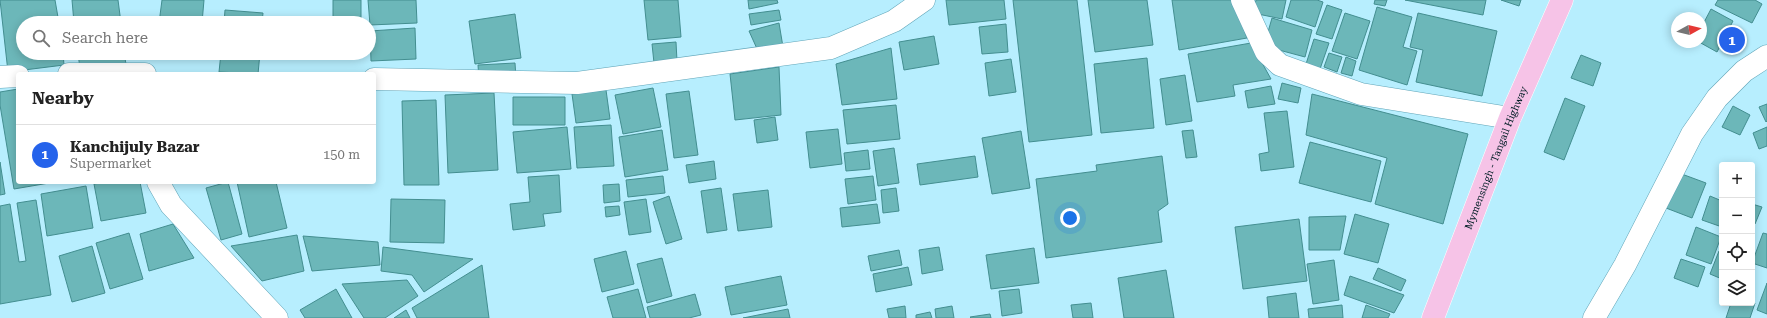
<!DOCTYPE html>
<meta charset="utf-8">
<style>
body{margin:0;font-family:"Roboto Serif",serif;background:#f6f6f6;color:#222}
.controls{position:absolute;right:12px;bottom:12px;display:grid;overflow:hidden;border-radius:4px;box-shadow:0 2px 10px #0003}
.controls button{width:36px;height:36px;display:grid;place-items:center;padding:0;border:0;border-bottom:1px solid #e0e0e0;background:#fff;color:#222;font:20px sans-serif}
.compass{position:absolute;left:1671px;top:12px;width:36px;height:36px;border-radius:50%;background:#fff;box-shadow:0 2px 10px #0003;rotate:82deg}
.you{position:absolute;left:1070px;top:218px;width:14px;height:14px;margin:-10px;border:3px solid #fff;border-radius:50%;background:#1a73e8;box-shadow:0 0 0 6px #1a73e833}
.badge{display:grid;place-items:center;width:26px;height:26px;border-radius:50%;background:#2563eb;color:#fff;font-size:13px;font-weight:700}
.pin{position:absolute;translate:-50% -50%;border:2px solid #fff;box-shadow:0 1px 4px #0006}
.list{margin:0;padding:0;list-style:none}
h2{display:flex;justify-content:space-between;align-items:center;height:52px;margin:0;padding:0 16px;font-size:17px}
h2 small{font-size:13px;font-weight:400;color:#767676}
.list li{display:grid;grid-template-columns:26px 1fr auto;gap:12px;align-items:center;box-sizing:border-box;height:60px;padding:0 16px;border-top:1px solid #e0e0e0}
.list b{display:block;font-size:15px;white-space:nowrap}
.list p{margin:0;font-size:13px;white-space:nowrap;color:#767676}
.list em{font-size:13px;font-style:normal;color:#767676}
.icon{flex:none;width:22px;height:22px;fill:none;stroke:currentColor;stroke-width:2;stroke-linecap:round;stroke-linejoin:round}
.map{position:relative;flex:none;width:1767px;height:318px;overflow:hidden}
.search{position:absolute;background:#fff;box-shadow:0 2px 10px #0003;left:16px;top:16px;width:360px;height:44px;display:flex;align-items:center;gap:10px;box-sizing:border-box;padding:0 14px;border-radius:22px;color:#767676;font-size:15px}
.panel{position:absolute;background:#fff;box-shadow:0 2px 10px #0003;left:16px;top:72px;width:360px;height:112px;border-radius:4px}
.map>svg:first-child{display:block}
</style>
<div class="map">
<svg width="1767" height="318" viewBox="0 0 1767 318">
<rect width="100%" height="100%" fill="#b7eefe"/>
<!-- building -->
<path fill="#6cb7b9" stroke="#438e90" d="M0 0H55L59 23H23V53H63L64 65 8 72Z
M72 0H118L121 23H74Z
M162 0H204L202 23H159Z
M333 0H361V23H333Z
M368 0H416L417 23 370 25Z
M644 0H678L681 37 648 40Z
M748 0H777L778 3 749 9Z
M946 0H1004L1006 19 949 25Z
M1013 0H1077L1092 135 1029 142Z
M1088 0H1147L1153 45 1095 52Z
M1172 0H1233L1247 38 1179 50Z
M1256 0H1286L1282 19 1253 13Z
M1291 0H1317L1323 2 1315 27 1286 17Z
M1375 0H1387L1385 6 1374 4Z
M1405 0H1486L1483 15Z
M1501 0H1521L1519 6Z
M1718 0H1755L1762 4 1752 23 1715 5Z
M1327 5 1342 10 1332 39 1316 34Z
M1377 7 1412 17 1403 47 1417 51 1407 85 1359 70Z
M1711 9 1733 21 1717 52 1699 42H1701V28Z
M225 10 263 13 262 23H224Z
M779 10 781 20 751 25 749 14Z
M1345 13 1370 21 1357 59 1332 51Z
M1418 13 1497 31 1482 96 1416 82 1423 50 1410 47Z
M515 14 521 58 475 64 469 21Z
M1272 18 1312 30 1305 57 1264 46Z
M779 23 783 47 758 51 749 31Z
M1006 24 1008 52 982 54 979 27Z
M415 28 416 59 371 61 370 31Z
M934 36 939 64 904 70 899 42Z
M1314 39 1329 43 1320 69 1306 64Z
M676 42 677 61 654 63 652 44Z
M1251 43 1271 79 1233 85 1235 96 1197 102 1188 54Z
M891 48 897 99 842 105 836 64Z
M78 53H124L126 64 80 69Z
M156 53H198L197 58Z
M221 53H260L258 74 219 72Z
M334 53H362V57L334 58Z
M1329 53 1342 57 1337 72 1324 67Z
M1581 55 1601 63 1593 86 1571 78Z
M1346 57 1356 61 1352 76 1341 73Z
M1147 58 1154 128 1101 133 1094 64Z
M1011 59 1016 92 989 96 985 63Z
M515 63 516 78 479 80 478 65Z
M779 67 781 115 735 120 730 74Z
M1185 75 1192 121 1166 125 1160 79Z
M1282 83 1301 88 1298 103 1278 99Z
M1271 86 1275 104 1248 108 1245 91Z
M653 88 661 127 623 134 615 95Z
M18 89V182H55L14 189 0 105V92Z
M606 90 610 119 576 123 572 94Z
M689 91 698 155 674 158 666 94Z
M494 93 498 170 448 173 445 95Z
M1312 94 1468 134 1443 224 1375 204 1387 158 1306 135Z
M513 97H565V125H513Z
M1565 98 1585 106 1564 160 1544 152Z
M436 100 439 185H404L402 101Z
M1767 104V121L1766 122 1759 107Z
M896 105 900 139 847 144 843 110Z
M1733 106 1750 115 1740 135 1722 127Z
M1287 111 1294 167 1261 171 1259 154 1269 152 1264 113Z
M775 117 778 140 757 143 754 120Z
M611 125 614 166 577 168 574 127Z
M567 127 571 169 517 173 513 132Z
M1767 127V146L1759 149 1753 133Z
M838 129 842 164 810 168 806 132Z
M662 130 668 170 625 177 619 137Z
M1193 130 1197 157 1186 158 1182 131Z
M1021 131 1030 188 992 194 982 138Z
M1310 142 1381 161 1371 202 1299 183Z
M894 148 899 183 878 186 873 151Z
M868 150 870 169 846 171 844 153Z
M975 156 978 177 920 185 917 164Z
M1162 156 1168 204 1158 211 1162 242 1046 258 1036 179 1097 171 1096 165Z
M714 161 716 179 689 183 686 165Z
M0 162 5 194 0 195Z
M1679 173 1706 183 1692 218 1666 208Z
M559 175 561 212 543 214 545 226 513 230 510 204 530 202 528 177Z
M663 176 665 193 628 197 626 180Z
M873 176 876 200 848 204 845 179Z
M106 182H140L146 213 101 221 94 184Z
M228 182 242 234 221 240 206 188Z
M237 182H276L287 228 249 237Z
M619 184 620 201 604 203 603 185Z
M86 186 93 228 47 236 41 194Z
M721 188 727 230 707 233 701 191Z
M896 188 899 211 883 213 881 190Z
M768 190 772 227 738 231 733 194Z
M669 196 682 239 666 244 653 202Z
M1710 196 1722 201V227L1702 220Z
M391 199 445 200 444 243 390 242Z
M646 199 651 232 629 235 624 202Z
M36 200 51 295 0 304V206L10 204 19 262 26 261 17 203Z
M877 204 880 223 842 227 840 208Z
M1752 204 1762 207 1755 224 1752 222Z
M619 206 620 215 606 217 605 207Z
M1355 214 1389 224 1378 263 1344 254Z
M1346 216 1340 250H1309V217Z
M1299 219 1307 281 1243 289 1235 227Z
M173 224 194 258 149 271 140 234Z
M1696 227 1721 237 1711 264 1686 255Z
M129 233 143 279 110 289 96 243Z
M1763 233 1767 234V268L1752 263Z
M297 235 304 271 262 281 231 246Z
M303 236 378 242 380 265 312 271Z
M92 246 105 293 72 302 59 256Z
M383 247 473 259 424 292 412 275 381 271Z
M939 247 943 270 922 274 919 250Z
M1034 248 1039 283 991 289 986 255Z
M899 250 902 265 871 271 868 256Z
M626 251 634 284 602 292 594 259Z
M1719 251 1722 252V279L1710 274Z
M662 258 672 296 647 303 637 264Z
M1681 259 1705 267 1698 287 1674 278Z
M1334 260 1339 300 1313 304 1307 264Z
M482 265 489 318H417L412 308Z
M908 267 912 285 876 292 873 274Z
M1378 268 1406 280 1401 291 1373 279Z
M1166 270 1174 318H1124L1118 278Z
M781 276 787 305 731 315 725 287Z
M1350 276 1404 295 1394 313 1344 295Z
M407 280 418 296 385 318H364L342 284Z
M1767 283V314L1757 310Z
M336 289 352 318H305L300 310Z
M638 289 646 318H613L607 297Z
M1019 289 1022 313 1002 316 999 291Z
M1296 293 1299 318H1269L1267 297Z
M695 294 701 315 689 318H650L647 307Z
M1752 301 1755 303 1750 318H1726L1731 303H1752Z
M1091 303 1093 318H1073L1071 305Z
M1342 305 1343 318H1309L1308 309Z
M1366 305 1390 314 1388 318H1362Z
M905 306 906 318H889L887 309Z
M952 306 954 318H936L935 309Z
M788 309 790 318H743Z
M406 310 410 318H394Z
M930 312 932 318H916V315Z
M990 314 991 318H971L970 317Z"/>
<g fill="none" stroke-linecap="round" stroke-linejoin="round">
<defs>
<path id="minor" d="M1242 0 1266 52 1280 65 1361 94 1510 118
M69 74H145
M0 77 18 76
M374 79 577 83 831 48 894 21 924 0
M158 182 171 205 277 318
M1594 318 1625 265 1692 134 1717 98 1744 71 1767 56"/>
<g id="trunk">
<path id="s1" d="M1433 318 1510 118 1562 0"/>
</g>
</defs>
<!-- minor casing -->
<use href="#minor" stroke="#61a5b8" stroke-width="23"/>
<!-- trunk casing -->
<use href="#trunk" stroke="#fff" stroke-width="23"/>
<!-- minor -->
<use href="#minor" stroke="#fff" stroke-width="22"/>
<!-- trunk -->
<use href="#trunk" stroke="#f6c3e7" stroke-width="22"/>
</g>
<g text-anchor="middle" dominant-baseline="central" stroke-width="3.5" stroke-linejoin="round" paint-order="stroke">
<!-- street labels -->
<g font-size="10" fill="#021e26" stroke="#dcf6fe">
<text stroke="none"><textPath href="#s1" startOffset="172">Mymensingh - Tangail Highway</textPath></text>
</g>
</g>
</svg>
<div class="controls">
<button>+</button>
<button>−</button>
<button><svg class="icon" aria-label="locate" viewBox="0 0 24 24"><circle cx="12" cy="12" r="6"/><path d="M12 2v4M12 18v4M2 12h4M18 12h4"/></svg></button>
<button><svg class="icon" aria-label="layers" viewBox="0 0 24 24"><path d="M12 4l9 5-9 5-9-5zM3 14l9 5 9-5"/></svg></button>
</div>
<svg class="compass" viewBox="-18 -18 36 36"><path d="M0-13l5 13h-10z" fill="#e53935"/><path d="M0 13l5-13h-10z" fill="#767676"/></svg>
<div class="you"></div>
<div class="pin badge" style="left:1732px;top:40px">1</div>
<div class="search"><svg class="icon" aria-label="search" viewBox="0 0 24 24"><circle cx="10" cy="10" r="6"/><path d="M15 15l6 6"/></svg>Search here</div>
<section class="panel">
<h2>Nearby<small></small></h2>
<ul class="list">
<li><span class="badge">1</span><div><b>Kanchijuly Bazar</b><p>Supermarket</p></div><em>150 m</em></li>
</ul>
</section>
</div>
